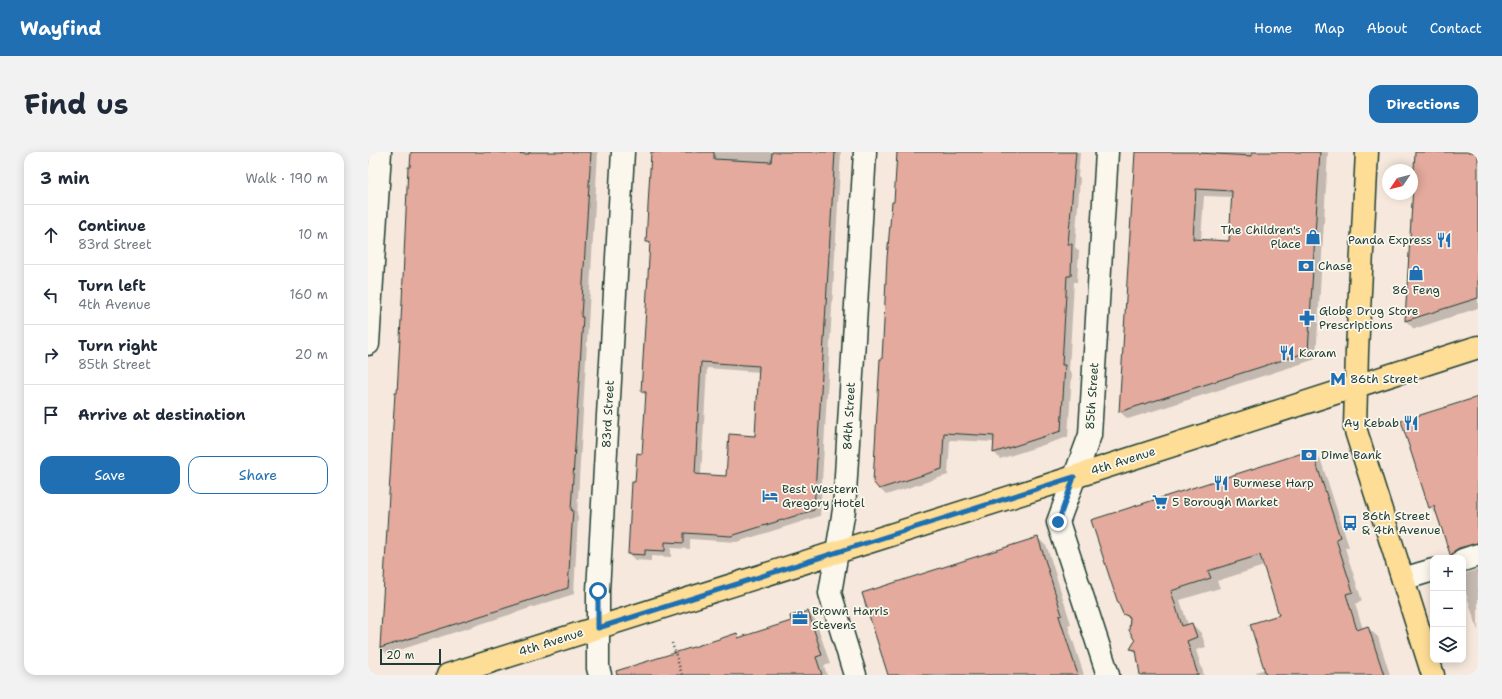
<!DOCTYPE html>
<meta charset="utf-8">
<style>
body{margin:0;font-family:"Shantell Sans",sans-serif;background:#f2f2f3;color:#1f2937}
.controls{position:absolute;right:12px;bottom:12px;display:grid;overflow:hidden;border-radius:8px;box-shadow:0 2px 10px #0003}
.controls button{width:36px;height:36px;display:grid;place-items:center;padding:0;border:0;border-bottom:1px solid #e0e1e3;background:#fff;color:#1f2937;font:20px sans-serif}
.compass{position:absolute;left:1014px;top:12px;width:36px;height:36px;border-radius:50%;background:#fff;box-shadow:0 2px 10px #0003;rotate:235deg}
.scale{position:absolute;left:12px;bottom:10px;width:61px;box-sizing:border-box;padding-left:4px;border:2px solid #1f3d34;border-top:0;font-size:11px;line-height:14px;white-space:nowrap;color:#1f3d34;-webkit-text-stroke:3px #fbf7ec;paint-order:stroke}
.stop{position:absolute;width:12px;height:12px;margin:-9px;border:3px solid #1f6fb2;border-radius:50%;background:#fff}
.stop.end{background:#1f6fb2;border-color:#fff;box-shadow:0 1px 4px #0008}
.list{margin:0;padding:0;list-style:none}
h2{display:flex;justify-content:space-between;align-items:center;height:52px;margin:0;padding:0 16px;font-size:17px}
h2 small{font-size:13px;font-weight:400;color:#747a83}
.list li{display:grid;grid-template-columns:26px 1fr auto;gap:12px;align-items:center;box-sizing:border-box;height:60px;padding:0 16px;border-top:1px solid #e0e1e3}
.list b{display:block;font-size:15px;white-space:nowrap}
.list p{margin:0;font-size:13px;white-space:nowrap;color:#747a83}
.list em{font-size:13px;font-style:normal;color:#747a83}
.actions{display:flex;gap:8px;padding:12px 16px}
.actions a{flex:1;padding:9px 0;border:1px solid #1f6fb2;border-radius:12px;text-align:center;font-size:14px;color:#1f6fb2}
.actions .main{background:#1f6fb2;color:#fff}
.icon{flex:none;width:22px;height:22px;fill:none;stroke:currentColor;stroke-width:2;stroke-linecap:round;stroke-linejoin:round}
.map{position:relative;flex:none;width:1110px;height:523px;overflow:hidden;border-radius:12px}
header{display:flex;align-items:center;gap:24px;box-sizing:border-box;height:56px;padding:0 20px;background:#1f6fb2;color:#fff}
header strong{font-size:19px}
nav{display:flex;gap:22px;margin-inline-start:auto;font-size:14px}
.intro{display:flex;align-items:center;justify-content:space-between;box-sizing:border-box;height:96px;padding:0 24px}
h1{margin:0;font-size:28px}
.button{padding:10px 18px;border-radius:12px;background:#1f6fb2;color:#fff;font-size:14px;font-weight:700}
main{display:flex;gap:24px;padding:0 24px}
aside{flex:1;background:#fff;border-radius:12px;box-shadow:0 2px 10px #0003}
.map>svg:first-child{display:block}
</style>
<header>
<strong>Wayfind</strong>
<nav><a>Home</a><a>Map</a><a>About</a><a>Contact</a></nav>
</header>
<div class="intro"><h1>Find us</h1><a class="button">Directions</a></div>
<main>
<aside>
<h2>3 min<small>Walk · 190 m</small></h2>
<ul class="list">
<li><svg class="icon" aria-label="ahead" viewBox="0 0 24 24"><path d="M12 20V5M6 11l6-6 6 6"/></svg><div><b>Continue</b><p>83rd Street</p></div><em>10 m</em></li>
<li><svg class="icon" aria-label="left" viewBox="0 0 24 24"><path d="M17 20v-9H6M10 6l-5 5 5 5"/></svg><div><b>Turn left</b><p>4th Avenue</p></div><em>160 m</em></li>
<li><svg class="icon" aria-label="right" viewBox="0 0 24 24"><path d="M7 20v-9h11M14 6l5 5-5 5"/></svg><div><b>Turn right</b><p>85th Street</p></div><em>20 m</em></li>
<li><svg class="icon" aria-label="arrive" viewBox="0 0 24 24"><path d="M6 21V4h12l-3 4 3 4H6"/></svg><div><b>Arrive at destination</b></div></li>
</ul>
<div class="actions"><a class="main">Save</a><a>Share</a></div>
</aside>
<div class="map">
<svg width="1110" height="523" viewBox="0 0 1110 523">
<rect width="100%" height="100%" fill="#f6e8dc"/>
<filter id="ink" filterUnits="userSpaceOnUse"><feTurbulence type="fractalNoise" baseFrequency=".025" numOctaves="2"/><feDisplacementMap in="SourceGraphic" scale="8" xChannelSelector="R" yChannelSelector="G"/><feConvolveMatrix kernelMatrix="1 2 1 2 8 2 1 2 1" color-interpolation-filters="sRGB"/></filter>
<g filter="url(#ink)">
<!-- shadow -->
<path fill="#0003" fill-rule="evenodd" d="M44 0H111L132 42 135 0H230L209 363 210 365 206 442 19 502 13 496Z
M284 0H473L452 364 369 390 322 387V397L303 396V405L283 404V409L267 408 261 402 268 331 275 303 279 245 274 240 282 93 279 89ZM339 216 392 220 388 285 359 325 333 324Z
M529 0H712L710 24 712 26 707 95 711 99 709 130H706L701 218 704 221 700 285 632 307 626 300V290L582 288 580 323 518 343 511 336 515 208 527 51Z
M768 0H960L948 207 760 267 752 260ZM836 44 865 45 862 90 833 88Z
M1048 0H1110V156L1046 177 1038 169Z
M1110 246V402L1085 406 1070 364 1062 355Z
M944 299 953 309 981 395 977 396 994 449 987 452 995 477 1000 476 1010 485 1022 523H889L888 520 897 517 912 464 896 414 849 429 852 436 812 448 820 473 824 472 833 481 838 495 828 498 836 523H777L770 503 763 496 768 489 762 468 755 461Z
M670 386 679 395 703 472 700 473 716 523H522Z
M1110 417V479L1095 432V421H1099Z
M440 460 448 469 462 512 456 514 459 523H266L368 482 372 486 424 469Z"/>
<!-- building -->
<path fill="#e3aa9d" stroke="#1f3d34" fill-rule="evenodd" d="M43 0H122L161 2V0H223L213 165H215L203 358H205L200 436 12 496 25 274 27 241H29L34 149 40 15H42Z
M283 0H346V7L403 10 404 0H467L446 358 363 384 316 381V391L297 390V399L277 398V403L260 402 264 330H267L269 301 274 302 278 240H273L282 90H278ZM333 210 391 214 387 284 361 282 358 324 327 322Z
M529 0H708L700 92H704L703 124H699L694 213H697L693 279 625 301 626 284 576 281 574 317 511 337 505 330 512 207H514L516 169 519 106 524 50H526Z
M767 0H831L830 1 884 4V0H952L940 200 751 260ZM828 37 864 39 861 89 825 87Z
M1047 0H1110V146L1037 169Z
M1110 245V391L1091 396 1086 399 1083 405 1066 354 1061 356 1033 269Z
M944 298 972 385 968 387 985 440 978 442 989 478 1000 474 1016 523H898L882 472 911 463 892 403 840 419 843 426 803 439 814 474 824 471 829 485 819 489 830 523H772L768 498 762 497 767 489 761 478 762 465 755 462 749 448 723 368Z
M670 385 694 463 691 464 710 523H520L494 441Z
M440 459 454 503 448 505 454 523H249L248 519 351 487 369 481 370 486 423 469 422 464Z"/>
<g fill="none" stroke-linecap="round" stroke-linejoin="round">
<defs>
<path id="minor" d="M739 0 722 283 690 370 740 523
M0 192 12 0
M1095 408 1110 403
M1035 427 1065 418
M232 523 230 516V439L255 0
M487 523 462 441 476 358 497 0"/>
<path id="major" d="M999 0 989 199 987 276 1065 523
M80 523 706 325 1110 195"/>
</defs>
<!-- minor casing -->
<use href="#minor" stroke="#1f3d34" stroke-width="25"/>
<!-- major casing -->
<use href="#major" stroke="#1f3d34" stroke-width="25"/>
<!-- path -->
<path stroke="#1f3d34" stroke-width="2.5" stroke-dasharray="1 3" stroke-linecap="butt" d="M304 491 314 523"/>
<!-- minor -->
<use href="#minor" stroke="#fbf7ec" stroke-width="22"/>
<!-- major -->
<use href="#major" stroke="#fedd96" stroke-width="22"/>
</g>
</g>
<g fill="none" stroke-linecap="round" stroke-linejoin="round" filter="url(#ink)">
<!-- route -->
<path stroke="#1f6fb2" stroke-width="5" d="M230 439V476L706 325 690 370"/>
</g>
<!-- icons -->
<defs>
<symbol id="shop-bare" viewBox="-9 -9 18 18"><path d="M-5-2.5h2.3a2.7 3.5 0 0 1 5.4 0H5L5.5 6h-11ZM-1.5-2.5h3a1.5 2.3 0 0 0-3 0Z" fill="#1f6fb2" stroke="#fbf7ec" stroke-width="2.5" paint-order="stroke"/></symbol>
<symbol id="restaurant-bare" viewBox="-9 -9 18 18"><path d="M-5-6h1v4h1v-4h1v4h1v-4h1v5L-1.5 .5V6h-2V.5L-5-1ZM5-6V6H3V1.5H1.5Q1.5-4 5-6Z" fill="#1f6fb2" stroke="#fbf7ec" stroke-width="2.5" paint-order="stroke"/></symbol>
<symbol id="bank-bare" viewBox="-9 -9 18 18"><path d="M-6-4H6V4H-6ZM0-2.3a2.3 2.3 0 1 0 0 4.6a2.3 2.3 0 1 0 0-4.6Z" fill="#1f6fb2" stroke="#fbf7ec" stroke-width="2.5" paint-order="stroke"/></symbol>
<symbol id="pharmacy-bare" viewBox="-9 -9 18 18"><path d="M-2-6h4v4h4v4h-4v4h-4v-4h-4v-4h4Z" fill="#1f6fb2" stroke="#fbf7ec" stroke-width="2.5" paint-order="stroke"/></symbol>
<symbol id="metro-bare" viewBox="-9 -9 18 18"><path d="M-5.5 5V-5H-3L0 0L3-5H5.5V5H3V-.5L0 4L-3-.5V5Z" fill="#1f6fb2" stroke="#fbf7ec" stroke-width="2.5" paint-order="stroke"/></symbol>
<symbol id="hotel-bare" viewBox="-9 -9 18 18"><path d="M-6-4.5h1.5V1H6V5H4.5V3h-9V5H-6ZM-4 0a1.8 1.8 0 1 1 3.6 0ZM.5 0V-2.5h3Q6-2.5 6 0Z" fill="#1f6fb2" stroke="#fbf7ec" stroke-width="2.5" paint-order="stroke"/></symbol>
<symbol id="supermarket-bare" viewBox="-9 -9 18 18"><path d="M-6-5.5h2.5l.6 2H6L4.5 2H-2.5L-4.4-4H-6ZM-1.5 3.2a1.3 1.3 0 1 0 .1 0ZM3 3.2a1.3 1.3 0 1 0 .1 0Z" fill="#1f6fb2" stroke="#fbf7ec" stroke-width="2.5" paint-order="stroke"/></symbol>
<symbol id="bus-bare" viewBox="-9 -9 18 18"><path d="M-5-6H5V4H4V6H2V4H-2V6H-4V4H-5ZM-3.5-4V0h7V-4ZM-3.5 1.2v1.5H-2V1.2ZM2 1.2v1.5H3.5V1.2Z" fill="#1f6fb2" stroke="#fbf7ec" stroke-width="2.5" paint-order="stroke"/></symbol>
<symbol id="office-bare" viewBox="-9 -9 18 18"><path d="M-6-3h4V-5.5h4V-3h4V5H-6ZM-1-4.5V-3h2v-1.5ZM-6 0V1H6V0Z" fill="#1f6fb2" stroke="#fbf7ec" stroke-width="2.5" paint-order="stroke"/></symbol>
</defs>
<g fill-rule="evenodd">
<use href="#shop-bare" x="934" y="74" width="22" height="22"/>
<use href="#restaurant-bare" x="1065" y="77" width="22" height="22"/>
<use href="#bank-bare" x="927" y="103" width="22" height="22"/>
<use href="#shop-bare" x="1037" y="110" width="22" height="22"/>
<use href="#pharmacy-bare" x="928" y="155" width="22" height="22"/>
<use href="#restaurant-bare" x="908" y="190" width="22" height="22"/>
<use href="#metro-bare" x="959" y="216" width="22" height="22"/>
<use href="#restaurant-bare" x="1032" y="260" width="22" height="22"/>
<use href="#bank-bare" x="930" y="292" width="22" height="22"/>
<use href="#restaurant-bare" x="842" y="320" width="22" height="22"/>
<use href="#hotel-bare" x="391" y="333" width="22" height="22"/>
<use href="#supermarket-bare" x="781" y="339" width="22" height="22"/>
<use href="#bus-bare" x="971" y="360" width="22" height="22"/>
<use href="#office-bare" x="421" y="455" width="22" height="22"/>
</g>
<g text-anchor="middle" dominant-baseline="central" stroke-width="3.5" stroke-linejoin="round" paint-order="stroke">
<!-- poi labels -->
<g font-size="12" fill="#1f3d34" stroke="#fbf7ec" text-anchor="start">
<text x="933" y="78" text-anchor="end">The Children's<tspan x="933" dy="14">Place</tspan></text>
<text x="1064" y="88" text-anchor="end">Panda Express</text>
<text x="950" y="114">Chase</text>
<text x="1048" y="138" text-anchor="middle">86 Feng</text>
<text x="951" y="159">Globe Drug Store<tspan x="951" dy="14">Prescriptions</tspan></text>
<text x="931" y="201">Karam</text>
<text x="982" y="227">86th Street</text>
<text x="1031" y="271" text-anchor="end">Ay Kebab</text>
<text x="953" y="303">Dime Bank</text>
<text x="865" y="331">Burmese Harp</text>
<text x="414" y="337">Best Western<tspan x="414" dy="14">Gregory Hotel</tspan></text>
<text x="804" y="350">5 Borough Market</text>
<text x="994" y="364">86th Street<tspan x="994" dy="14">&amp; 4th Avenue</tspan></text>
<text x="444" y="459">Brown Harris<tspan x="444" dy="14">Stevens</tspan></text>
</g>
<!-- street labels -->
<g font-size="12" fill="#1f3d34" stroke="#fbf7ec">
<text transform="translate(724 244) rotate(-86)">85th Street</text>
<text transform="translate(240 262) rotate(-87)">83rd Street</text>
<text transform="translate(481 264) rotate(-87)">84th Street</text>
<text transform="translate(755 309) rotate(-18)">4th Avenue</text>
<text transform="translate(183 490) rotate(-18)">4th Avenue</text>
</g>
</g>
</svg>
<div class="controls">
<button>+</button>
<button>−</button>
<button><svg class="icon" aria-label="layers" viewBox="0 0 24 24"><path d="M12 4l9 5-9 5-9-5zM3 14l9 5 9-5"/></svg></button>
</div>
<svg class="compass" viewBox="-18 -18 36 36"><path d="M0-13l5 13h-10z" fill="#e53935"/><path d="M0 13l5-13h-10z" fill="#747a83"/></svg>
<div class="scale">20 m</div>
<div class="stop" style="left:230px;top:439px"></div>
<div class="stop end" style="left:690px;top:370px"></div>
</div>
</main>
